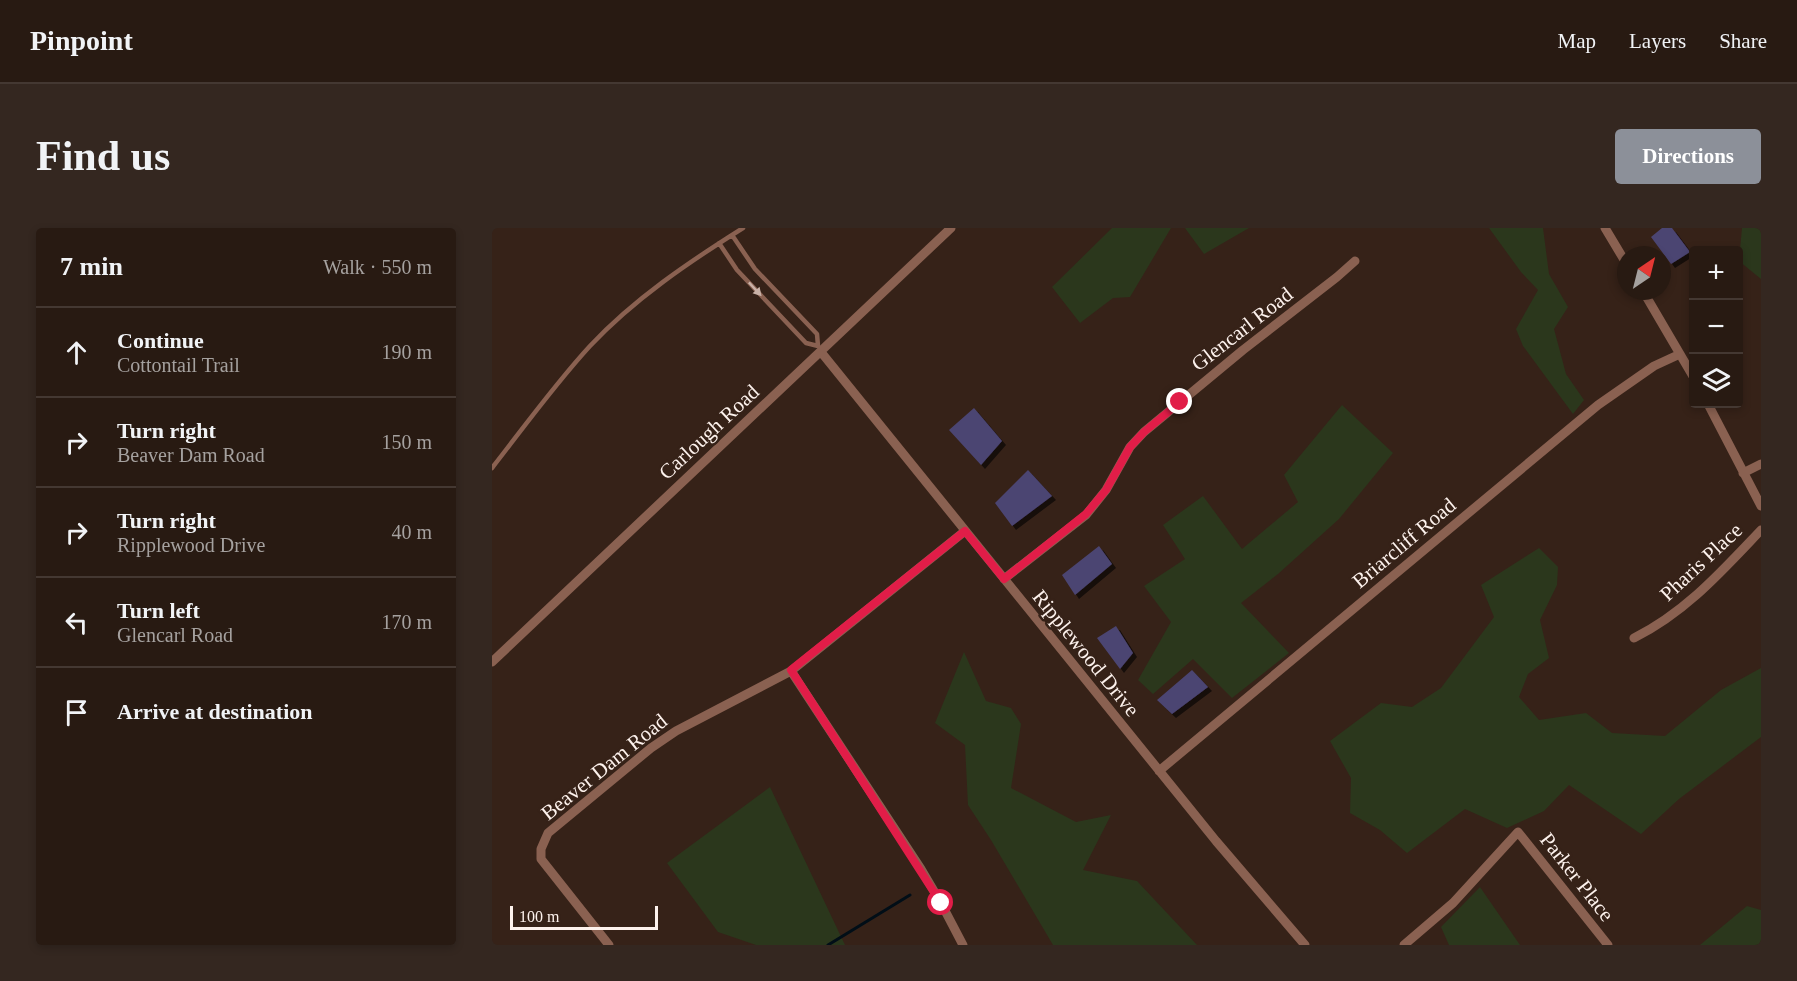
<!DOCTYPE html>
<meta charset="utf-8">
<style>
body{margin:0;font-family:"Times New Roman",serif;background:#342720;color:#f1f3f6}
.controls{position:absolute;right:18px;top:18px;display:grid;overflow:hidden;border-radius:6px;box-shadow:0 3px 9px #0003}
.controls button{width:54px;height:54px;display:grid;place-items:center;padding:0;border:0;border-bottom:2px solid #443832;background:#281a12;color:#f1f3f6;font:30px sans-serif}
.compass{position:absolute;left:1125px;top:18px;width:54px;height:54px;border-radius:50%;background:#281a12;box-shadow:0 3px 9px #0003;rotate:35deg}
.scale{position:absolute;left:18px;bottom:15px;width:148px;box-sizing:border-box;padding-left:6px;border:3px solid #fdf2ed;border-top:0;font-size:16px;line-height:21px;white-space:nowrap;color:#fdf2ed;-webkit-text-stroke:4px #362218;paint-order:stroke}
.stop{position:absolute;width:18px;height:18px;margin:-14px;border:4px solid #e11d48;border-radius:50%;background:#fff}
.stop.end{background:#e11d48;border-color:#fff;box-shadow:0 2px 6px #0008}
.list{margin:0;padding:0;list-style:none}
h2{display:flex;justify-content:space-between;align-items:center;height:78px;margin:0;padding:0 24px;font-size:26px}
h2 small{font-size:20px;font-weight:400;color:#a5a19f}
.list li{display:grid;grid-template-columns:39px 1fr auto;gap:18px;align-items:center;box-sizing:border-box;height:90px;padding:0 24px;border-top:2px solid #443832}
.list b{display:block;font-size:22px;white-space:nowrap}
.list p{margin:0;font-size:20px;white-space:nowrap;color:#a5a19f}
.list em{font-size:20px;font-style:normal;color:#a5a19f}
.icon{flex:none;width:33px;height:33px;fill:none;stroke:currentColor;stroke-width:2;stroke-linecap:round;stroke-linejoin:round}
.map{position:relative;flex:none;width:1269px;height:717px;overflow:hidden;border-radius:6px}
header{display:flex;align-items:center;gap:36px;box-sizing:border-box;height:84px;padding:0 30px;background:#281a12;border-bottom:2px solid #443832}
header strong{font-size:28px}
nav{display:flex;gap:33px;margin-inline-start:auto;font-size:21px}
.intro{display:flex;align-items:center;justify-content:space-between;box-sizing:border-box;height:144px;padding:0 36px}
h1{margin:0;font-size:42px}
.button{padding:15px 27px;border-radius:6px;background:#8c9099;color:#fff;font-size:21px;font-weight:700}
main{display:flex;gap:36px;padding:0 36px}
aside{flex:1;background:#281a12;border-radius:6px;box-shadow:0 3px 9px #0003}
.map>svg:first-child{display:block}
</style>
<header>
<strong>Pinpoint</strong>
<nav><a>Map</a><a>Layers</a><a>Share</a></nav>
</header>
<div class="intro"><h1>Find us</h1><a class="button">Directions</a></div>
<main>
<aside>
<h2>7 min<small>Walk · 550 m</small></h2>
<ul class="list">
<li><svg class="icon" aria-label="ahead" viewBox="0 0 24 24"><path d="M12 20V5M6 11l6-6 6 6"/></svg><div><b>Continue</b><p>Cottontail Trail</p></div><em>190 m</em></li>
<li><svg class="icon" aria-label="right" viewBox="0 0 24 24"><path d="M7 20v-9h11M14 6l5 5-5 5"/></svg><div><b>Turn right</b><p>Beaver Dam Road</p></div><em>150 m</em></li>
<li><svg class="icon" aria-label="right" viewBox="0 0 24 24"><path d="M7 20v-9h11M14 6l5 5-5 5"/></svg><div><b>Turn right</b><p>Ripplewood Drive</p></div><em>40 m</em></li>
<li><svg class="icon" aria-label="left" viewBox="0 0 24 24"><path d="M17 20v-9H6M10 6l-5 5 5 5"/></svg><div><b>Turn left</b><p>Glencarl Road</p></div><em>170 m</em></li>
<li><svg class="icon" aria-label="arrive" viewBox="0 0 24 24"><path d="M6 21V4h12l-3 4 3 4H6"/></svg><div><b>Arrive at destination</b></div></li>
</ul>
</aside>
<div class="map">
<svg width="1269" height="717" viewBox="0 0 1269 717">
<defs>
<filter id="shadow"><feDropShadow dx="4" dy="4" stdDeviation="0" flood-color="#0009"/></filter>
</defs>
<rect width="100%" height="100%" fill="#362218"/>
<!-- green -->
<path fill="#2b371c" d="M620 0H679L638 69 621 70 588 95 560 59Z
M693 0H757L712 26Z
M997 0H1051L1057 46 1076 79 1062 101 1074 146 1092 172 1081 186 1031 118 1024 101 1046 62 1029 44Z
M1250 0H1269V51L1247 33Z
M850 177 901 225 847 291 786 346 749 375 797 425 740 470 701 431 661 466 646 452 679 394 652 358 693 331 671 297 711 268 750 321 806 274 792 247Z
M1047 320 1066 339 1065 357 1048 392 1057 430 1036 446 1027 469 1047 492 1094 485 1120 505 1173 508 1229 462 1269 440V509L1187 571 1149 606 1077 557 1052 583 1015 600 973 581 915 625 888 602 858 585 859 550 838 513 889 475 920 479 949 460 1002 389 989 357Z
M472 424 494 473 519 480 529 496 519 560 584 594 619 587 591 642 645 653 705 717H561L499 612 476 577 473 517 443 495Z
M278 559 353 717H264L226 704 175 635Z
M988 659 1028 717H957L949 699Z
M1255 678 1269 682V717H1208Z"/>
<g fill="none" stroke-linecap="round" stroke-linejoin="round">
<!-- stream -->
<path stroke="#010e17" stroke-width="3" d="M336 717 418 667"/>
</g>
<!-- building -->
<path fill="#4b4572" filter="url(#shadow)" d="M1170 0H1180L1198 24 1179 36 1159 9Z
M482 180 510 213 489 237 457 202Z
M536 242 560 268 520 298 503 275Z
M607 318 620 336 583 367 570 347Z
M624 398 641 425 628 441 605 410Z
M700 442 716 459 680 486 665 472Z"/>
<g fill="none" stroke-linecap="round" stroke-linejoin="round">
<!-- lane -->
<path stroke="#8a6151" stroke-width="4.5" d="M227 15 245 42 314 115 326 118 325 106 263 41 240 7
M0 240C32 199 63 156 98 118 142 71 197 34 251 0"/>
<!-- street -->
<path stroke="#8a6151" stroke-width="9" d="M1113 0 1134 35
M1151 63 1202 150
M329 124 724 613 813 717
M1216 176 1269 278
M1251 245 1269 236
M512 351 594 287 614 262 638 219 652 204 751 122 845 49 863 33
M1142 410C1194 384 1230 343 1269 302
M0 434 459 0
M299 443 429 641 449 675 471 717
M667 543 1106 177 1162 138 1188 126
M117 717 49 631V621L56 605 159 520 184 503 299 443 473 303
M912 717 961 675 1026 604 1116 717"/>
</g>
<!-- one-way arrows -->
<defs><path id="oneway-solid" d="M-6-.8H1V-3.2L6.5 0L1 3.2V.8H-6Z" transform="scale(1.5)"/></defs>
<use fill="#c9b1a7" href="#oneway-solid" transform="translate(263 61) rotate(47)"/>
<g fill="none" stroke-linecap="round" stroke-linejoin="round">
<!-- route -->
<path stroke="#e11d48" stroke-width="8" d="M449 675 299 442 473 303 512 351 594 286 614 262 638 219 652 204 688 174"/>
</g>
<g text-anchor="middle" dominant-baseline="central" stroke-width="5" stroke-linejoin="round" paint-order="stroke">
<!-- street labels -->
<g font-size="21" fill="#fdf2ed" stroke="#362218">
<text transform="translate(750 101) rotate(-38)">Glencarl Road</text>
<text transform="translate(217 204) rotate(-43)">Carlough Road</text>
<text transform="translate(912 315) rotate(-40)">Briarcliff Road</text>
<text transform="translate(1209 334) rotate(-43)">Pharis Place</text>
<text transform="translate(594 425) rotate(51)">Ripplewood Drive</text>
<text transform="translate(112 539) rotate(-39)">Beaver Dam Road</text>
<text transform="translate(1085 649) rotate(52)">Parker Place</text>
</g>
</g>
</svg>
<div class="controls">
<button>+</button>
<button>−</button>
<button><svg class="icon" aria-label="layers" viewBox="0 0 24 24"><path d="M12 4l9 5-9 5-9-5zM3 14l9 5 9-5"/></svg></button>
</div>
<svg class="compass" viewBox="-18 -18 36 36"><path d="M0-13l5 13h-10z" fill="#e53935"/><path d="M0 13l5-13h-10z" fill="#a5a19f"/></svg>
<div class="scale">100 m</div>
<div class="stop" style="left:449px;top:675px"></div>
<div class="stop end" style="left:688px;top:174px"></div>
</div>
</main>
